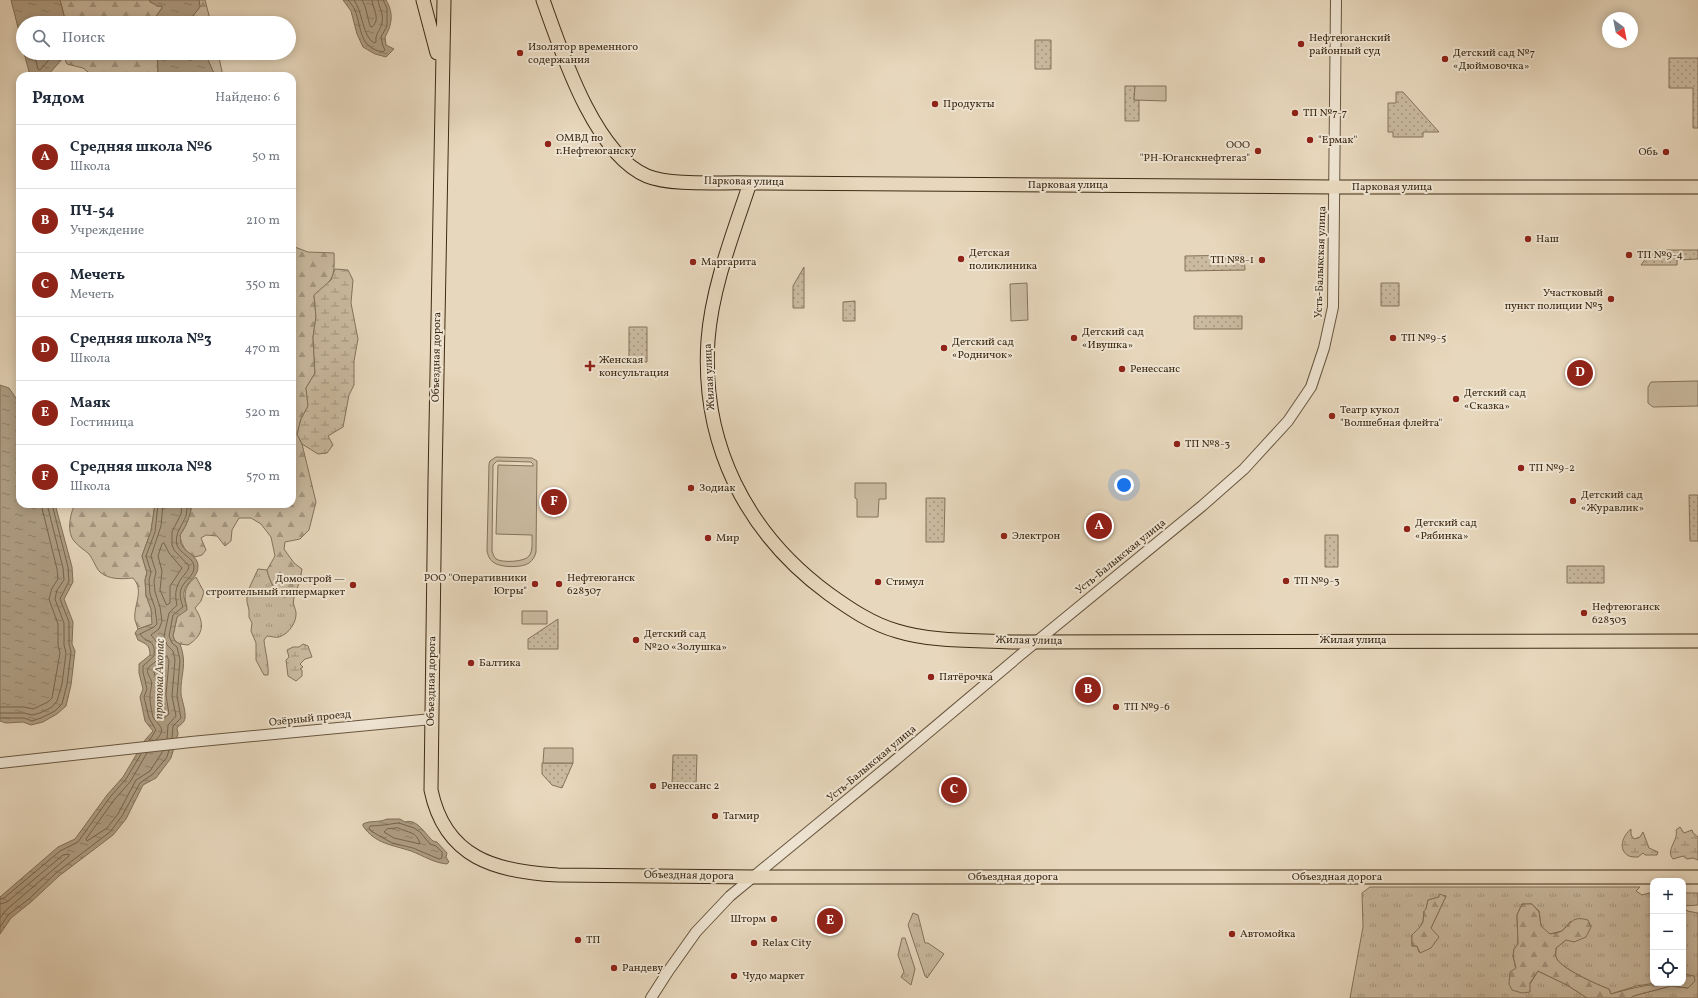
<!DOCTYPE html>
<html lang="ru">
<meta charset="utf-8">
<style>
body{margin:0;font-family:Vollkorn,serif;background:#f2f2f3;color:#1f2937}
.controls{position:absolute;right:12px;bottom:12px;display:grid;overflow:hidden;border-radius:8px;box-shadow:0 2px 10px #0003}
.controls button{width:36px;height:36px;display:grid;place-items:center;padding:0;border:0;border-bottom:1px solid #e0e1e3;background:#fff;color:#1f2937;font:20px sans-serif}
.compass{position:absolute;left:1602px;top:12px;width:36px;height:36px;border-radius:50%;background:#fff;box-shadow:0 2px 10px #0003;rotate:148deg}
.you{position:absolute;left:1124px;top:485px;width:14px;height:14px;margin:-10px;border:3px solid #fff;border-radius:50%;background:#1a73e8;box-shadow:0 0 0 6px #1a73e833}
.badge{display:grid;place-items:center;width:26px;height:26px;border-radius:50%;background:#8f2418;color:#fff;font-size:13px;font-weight:700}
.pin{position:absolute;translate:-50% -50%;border:2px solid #fff;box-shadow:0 1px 4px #0006}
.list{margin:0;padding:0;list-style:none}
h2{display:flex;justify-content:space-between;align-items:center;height:52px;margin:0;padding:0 16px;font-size:17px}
h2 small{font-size:13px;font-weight:400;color:#747a83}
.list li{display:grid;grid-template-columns:26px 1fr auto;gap:12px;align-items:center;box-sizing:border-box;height:64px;padding:0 16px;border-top:1px solid #e0e1e3}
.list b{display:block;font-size:15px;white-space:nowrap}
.list p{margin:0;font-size:13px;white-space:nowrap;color:#747a83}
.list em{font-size:13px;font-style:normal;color:#747a83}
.icon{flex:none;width:22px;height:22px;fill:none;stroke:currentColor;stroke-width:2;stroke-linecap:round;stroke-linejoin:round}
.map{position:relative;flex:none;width:1698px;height:998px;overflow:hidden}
.search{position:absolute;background:#fff;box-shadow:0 2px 10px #0003;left:16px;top:16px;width:280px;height:44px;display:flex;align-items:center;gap:10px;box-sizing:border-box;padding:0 14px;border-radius:22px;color:#747a83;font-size:15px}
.panel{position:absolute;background:#fff;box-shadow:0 2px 10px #0003;left:16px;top:72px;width:280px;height:436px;border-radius:12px}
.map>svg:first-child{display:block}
</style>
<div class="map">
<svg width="1698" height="998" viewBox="0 0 1698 998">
<defs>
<pattern id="grass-tufts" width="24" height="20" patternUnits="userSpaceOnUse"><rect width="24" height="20" fill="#cabaa0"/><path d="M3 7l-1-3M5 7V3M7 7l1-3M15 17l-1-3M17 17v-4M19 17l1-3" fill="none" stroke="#a59781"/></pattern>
<pattern id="forest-firs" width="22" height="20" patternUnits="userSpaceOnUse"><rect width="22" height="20" fill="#cabaa0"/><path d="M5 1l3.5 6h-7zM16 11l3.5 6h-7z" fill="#a59781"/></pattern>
<pattern id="wetland-marsh" width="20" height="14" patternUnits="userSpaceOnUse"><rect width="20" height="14" fill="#cabaa0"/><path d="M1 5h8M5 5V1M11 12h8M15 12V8" fill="none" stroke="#a59781"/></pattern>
<pattern id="park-dots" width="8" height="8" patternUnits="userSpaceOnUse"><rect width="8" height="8" fill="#cabaa0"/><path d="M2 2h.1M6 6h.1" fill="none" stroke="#a59781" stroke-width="1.8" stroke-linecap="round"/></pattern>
<pattern id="water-ripples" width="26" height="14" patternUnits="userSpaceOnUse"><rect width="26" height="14" fill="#ae9d83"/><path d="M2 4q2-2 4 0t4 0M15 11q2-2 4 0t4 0" fill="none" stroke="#8f806a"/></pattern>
</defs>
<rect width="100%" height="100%" fill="#e7d7bc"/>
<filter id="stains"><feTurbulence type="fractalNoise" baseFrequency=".005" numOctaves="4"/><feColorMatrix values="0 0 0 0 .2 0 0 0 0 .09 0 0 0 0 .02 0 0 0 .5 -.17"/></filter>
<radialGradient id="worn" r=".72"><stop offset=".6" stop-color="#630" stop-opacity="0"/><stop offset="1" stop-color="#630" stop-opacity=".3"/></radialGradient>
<!-- grass -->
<path fill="url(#grass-tufts)" stroke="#84725a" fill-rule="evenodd" d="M258 569 267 570C270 582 274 590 284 597L295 594C292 604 294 604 296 612 297 622 289 634 279 637 276 638 270 636 267 636L264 640C265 652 269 663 268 675H264L256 660V643L251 631 252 623 249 617V610L247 602V593Z
M1370 887H1640L1636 891 1642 895 1653 892V983H1656L1636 986 1611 994 1609 989C1598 985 1559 968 1556 957 1555 955 1556 951 1556 948L1566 940 1571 921 1562 931 1550 934 1541 927 1539 911 1532 904H1522L1517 915 1518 944 1514 949 1513 956 1516 968 1530 984 1538 971 1567 985 1587 998H1350L1363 927 1362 893ZM1439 895 1446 896 1431 928 1432 931 1419 952 1417 946H1412V935L1420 927 1423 922 1424 911 1426 909 1428 900 1439 897Z
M1683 893H1698V905L1684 906 1687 911 1698 913V998H1631L1633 996 1671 986 1688 988 1686 974 1683 975Z
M913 913 918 915 925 943H928L944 954 927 978 925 976 908 925Z
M902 938H905L915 969 911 985 901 977 904 972 898 955Z"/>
<!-- forest -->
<path fill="url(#forest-firs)" stroke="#84725a" d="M60 0H150V2L162 6V8L155 18 164 20V23H66Z
M199 0H205L211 23H193L191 18 200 7Z
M65 53H157L158 71 156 76H93L83 68 67 64 64 57Z
M197 53H218L223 76H215L208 60Z
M292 246 308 252 334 253C335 278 333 280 314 296L316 317 313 337 315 373 306 388 308 406 301 419 297 434 302 444 316 502 309 530 300 539 285 542 284 549 294 563 302 569 300 581 295 594 284 597C274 590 270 582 267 570L275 556 271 537 261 524 251 518H239L232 530 231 541 225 546 217 536 206 535 201 538 206 550 202 555 195 557C186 552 181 546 180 535 187 525 190 516 192 504H292Z
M75 504H155L151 531 142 556 147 573 145 580 146 595 151 609 153 624 138 629C137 626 136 623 135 620 133 605 145 591 133 578 122 579 109 580 100 572 97 570 93 559 89 554 85 550 79 547 75 542 66 533 70 514 75 504Z
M196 577 204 592 201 601 195 608C205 623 204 635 188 645L180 644 175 641 173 636 177 617 187 607C183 594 185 585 196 577Z
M1439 894 1446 896 1431 928 1439 937 1431 948 1420 953 1417 946H1412V935L1420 927 1423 922 1424 911 1426 909 1428 900 1439 897Z
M1522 904H1532L1539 912 1541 926 1550 934C1554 933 1560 933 1563 930 1573 921 1573 916 1588 920L1591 927 1586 937 1574 942 1566 940 1556 948C1556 951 1555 955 1556 957 1559 968 1598 985 1609 989L1611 994C1639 986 1654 983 1683 983V975L1685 974 1694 976 1695 981 1688 988 1671 986 1633 996 1631 998H1587L1567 985 1538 971 1530 983V992L1522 993 1512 990 1509 984 1510 972 1516 968 1513 956 1514 949 1518 944 1517 915Z"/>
<!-- wetland -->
<path fill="url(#wetland-marsh)" stroke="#84725a" d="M335 269 348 270 353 280 351 303 358 339 354 361V385L349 395 343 427 328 436 333 445 327 453 318 454 302 444 297 434 301 419 308 406 306 388 315 373 313 337 316 317 314 295 331 280Z
M303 644 308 646 312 657 305 659 300 664 303 667 300 669 302 670V676L296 681 288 676 286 660 289 657 287 650 293 647H299Z
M1680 827 1684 833 1692 830 1693 833 1698 837V860L1693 858 1687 859 1683 856 1673 859C1665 850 1679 840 1676 830Z
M1631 829V835L1634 839 1640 837 1643 832 1649 848 1658 852 1657 855H1645L1643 853 1638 857C1635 857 1631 857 1629 856 1617 850 1623 835 1631 829Z"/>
<!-- park -->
<path fill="url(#park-dots)" stroke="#84725a" d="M1035 40H1051V69H1035Z
M1669 58H1698V128H1693V88H1669Z
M1125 86H1135L1134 100H1139V121H1125Z
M1396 92H1403L1439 132H1423V137H1393V132H1388V103H1396Z
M1652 250H1698V259L1677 260V265H1641Z
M1244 255 1245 270 1185 271V256Z
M804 267V308H793V286Z
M1381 283H1399V306H1381Z
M855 301V321H843V302Z
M1194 316H1242V329H1194Z
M629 327H647V362H629Z
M1689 495H1698V541H1690Z
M926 498H945L944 542H926Z
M1325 535H1338V567H1325Z
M1567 566H1604V583H1567Z
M558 619V649H528V639Z
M673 755H697L696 786H672Z
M542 763H573L562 788 552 785 542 774Z"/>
<!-- garden -->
<path fill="#cabaa0" stroke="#84725a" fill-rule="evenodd" d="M1135 86H1166V101L1134 100Z
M1027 283 1028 320 1011 321 1010 284Z
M1698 381V406L1653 407 1648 403V387L1651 382Z
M496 457 532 458 537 461 536 552C535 556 533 560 529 563 522 568 500 568 493 562 489 559 488 555 487 551L489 464 490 461ZM497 461 531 462 533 464V466L498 465 496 534 532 535C532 542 533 551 529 556 525 562 502 563 496 559 494 557 493 554 492 551L493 465Z
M855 483H886V499H879L878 517H857V499L855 498Z
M522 611H547V624H522Z
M544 748H573V763H543Z"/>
<!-- water -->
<path fill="url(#water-ripples)" stroke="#816f57" d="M11 0H60L66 23H23V47Z
M150 0H199L200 7 191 18 193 23H164V20L154 19 162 8V6H158L150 2Z
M343 0H386C394 13 392 25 385 37L386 45 394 49 386 57 375 54 363 47 357 34 351 11Z
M24 53H65L64 57 48 75 34 76 30 75Z
M157 53H197L208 60 215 76H156L158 71Z
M0 385 9 388 20 404V504H55L72 567 73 582 64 599 73 622 72 644 75 651 71 685 66 706 57 714 43 722 31 725 23 722 6 723 0 721Z
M155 504H192C190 516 187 525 180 535 181 537 180 542 181 544 185 553 197 555 198 565 199 578 186 581 184 592 183 599 187 604 187 610L177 617 173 636 175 641 180 644C188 665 180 674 181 694 182 701 186 711 185 718 185 722 180 725 177 728L178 734 171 758 156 778 143 785 126 819 113 835 59 876 31 902 11 918 0 934V897L58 847 75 839 107 795 123 777 145 740 153 731 145 721 140 697 143 689 139 673V664L150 655C150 645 146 644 138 640L135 633 138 629 152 624 151 609 146 595 145 580 147 573 142 556 151 531Z
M387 819H400L405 822C417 818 425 834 433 841L437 842 447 853 446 857 449 862 447 864C434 863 424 856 411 851 393 845 375 844 363 826V824C371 820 378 823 387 819Z"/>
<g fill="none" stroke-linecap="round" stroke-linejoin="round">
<!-- shore -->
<path stroke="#76644c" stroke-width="1" d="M348 0C350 3 354 7 355 10 362 29 359 48 383 52L385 50 383 46 381 37 387 26V8L383 0
M354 0C363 12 362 36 374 43L376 42C375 33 381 30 382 23 384 14 379 8 378 0
M362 0 365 6 370 26 372 27C381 19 373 10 372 0
M34 53 38 69 40 70 55 53
M164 543 169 553 182 568 170 586V603L167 605 166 604 160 590 162 571 158 556 162 544Z
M167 656 169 661 166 695 169 714 164 718 159 713 156 698 158 687 154 672Z
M0 707H24L33 709 48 702 52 698 60 653 58 645V624L49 599 52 588 58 579 57 569 41 504
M0 713H24L32 715 40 713 52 707 57 701 62 684 66 653 64 645V623L55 599 57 590 64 580 63 568 47 504
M0 718H24L32 721 41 718 55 711 62 704 67 684 71 652 69 644V622L60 599 69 581 68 567 52 504
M172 738 173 726 181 718 177 696 180 660 177 647 172 643 169 636 173 615 183 607C181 601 179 595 181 589 184 580 195 576 194 566 193 557 180 554 177 545 174 534 182 526 186 516 187 512 187 508 187 504
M167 739 168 725 176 716 172 696 175 660 173 651 167 645 164 636 169 613 177 605C174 593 176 584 185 574 187 571 188 571 189 566L174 550 172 545V532L181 514 182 504
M156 740C168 728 158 726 153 717 152 713 150 703 150 698 149 692 153 688 151 680 150 677 146 672 148 669 149 666 153 664 155 662 164 654 158 643 151 635L159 629 162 621 160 607 155 592 154 581 156 572 151 556 161 526 163 504
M149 741 156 730 149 718 144 697 147 689 143 672V666L154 656C156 638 146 644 140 634L154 627 157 624 155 608 150 594 149 580 151 572 146 556 155 532 158 504
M147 753 130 782 114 800 86 839 87 841 107 828 118 814 136 780 150 771 163 751
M399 823 414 828 420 832 430 844 436 846 442 852V858L439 859 413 848 392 843 371 831 369 828 370 826C380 826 389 824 399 823Z
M398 828C408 833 417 831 420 844L394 838 384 832 387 829Z
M0 899 4 898 60 851 78 842 110 797 126 779 141 754
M0 904 7 902 63 855 69 854V856L5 911 0 918
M0 927 8 915 29 899 56 873 110 832 122 816 140 783 153 774 167 757 169 750"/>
<defs>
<path id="minor" d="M0 763 191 742 432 719
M651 998 669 970 696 932 730 896 892 763 1019 656 1202 506 1244 469 1288 421 1311 387 1324 348 1333 307 1336 0"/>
<path id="major" d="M423 0 437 53
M444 0 435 480 431 790C445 858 496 872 558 875L753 877H1698
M543 0C561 50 594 154 647 176 671 186 722 182 750 183L1335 187H1698
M750 183C733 234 712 287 708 340 701 444 746 533 829 594 850 609 872 624 897 631 932 642 975 640 1011 642L1698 641"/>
</defs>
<!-- minor casing -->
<use href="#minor" stroke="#68563f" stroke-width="12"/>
<!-- major casing -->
<use href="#major" stroke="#3e2b15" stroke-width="15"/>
<!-- minor -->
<use href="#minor" stroke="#efe5d3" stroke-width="10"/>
<!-- major -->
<use href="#major" stroke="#e7d7bc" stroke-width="13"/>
</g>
<!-- markers -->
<g fill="#8f2418" stroke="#efe5d3" stroke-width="1.5">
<circle cx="1301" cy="44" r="4"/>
<circle cx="520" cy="53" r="4"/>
<circle cx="1445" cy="59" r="4"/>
<circle cx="935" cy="104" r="4"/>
<circle cx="1295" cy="113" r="4"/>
<circle cx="1310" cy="140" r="4"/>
<circle cx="548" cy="144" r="4"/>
<circle cx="1258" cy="151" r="4"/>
<circle cx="1666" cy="152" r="4"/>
<circle cx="1528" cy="239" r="4"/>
<circle cx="1629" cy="255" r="4"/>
<circle cx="961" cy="259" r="4"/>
<circle cx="1262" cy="260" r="4"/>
<circle cx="693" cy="262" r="4"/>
<circle cx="1611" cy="299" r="4"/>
<circle cx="1074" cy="338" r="4"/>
<circle cx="1393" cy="338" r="4"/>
<circle cx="944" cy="348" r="4"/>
<path d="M588 360h4v4h4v4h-4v4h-4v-4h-4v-4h4z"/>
<circle cx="1122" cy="369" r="4"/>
<circle cx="1456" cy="399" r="4"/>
<circle cx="1332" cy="416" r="4"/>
<circle cx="1177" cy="444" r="4"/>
<circle cx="1521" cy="468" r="4"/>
<circle cx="691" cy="488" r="4"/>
<circle cx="1573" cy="501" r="4"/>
<circle cx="1407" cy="529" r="4"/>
<circle cx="1004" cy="536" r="4"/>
<circle cx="708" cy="538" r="4"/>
<circle cx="1286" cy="581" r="4"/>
<circle cx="878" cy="582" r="4"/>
<circle cx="535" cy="584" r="4"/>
<circle cx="559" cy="584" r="4"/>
<circle cx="353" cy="585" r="4"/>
<circle cx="1584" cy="613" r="4"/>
<circle cx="636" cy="640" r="4"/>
<circle cx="471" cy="663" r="4"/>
<circle cx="931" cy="677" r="4"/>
<circle cx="1116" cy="707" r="4"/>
<circle cx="653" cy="786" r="4"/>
<circle cx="715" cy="816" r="4"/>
<circle cx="774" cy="919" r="4"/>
<circle cx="1232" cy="934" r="4"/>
<circle cx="578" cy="940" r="4"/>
<circle cx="754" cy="943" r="4"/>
<circle cx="614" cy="968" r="4"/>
<circle cx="734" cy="976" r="4"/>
</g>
<g text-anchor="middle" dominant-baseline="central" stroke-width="4" stroke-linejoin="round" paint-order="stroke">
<!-- poi labels -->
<g font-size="11" fill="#3e2b15" stroke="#efe5d3" text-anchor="start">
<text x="1309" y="38">Нефтеюганский<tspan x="1309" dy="13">районный суд</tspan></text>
<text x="528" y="47">Изолятор временного<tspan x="528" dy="13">содержания</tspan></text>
<text x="1453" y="53">Детский сад №7<tspan x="1453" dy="13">«Дюймовочка»</tspan></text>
<text x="943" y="104">Продукты</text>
<text x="1303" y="113">ТП №7-7</text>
<text x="556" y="138">ОМВД по<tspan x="556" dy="13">г.Нефтеюганску</tspan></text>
<text x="1318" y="140">"Ермак"</text>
<text x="1250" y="145" text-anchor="end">ООО<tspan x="1250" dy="13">"РН-Юганскнефтегаз"</tspan></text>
<text x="1658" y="152" text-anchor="end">Обь</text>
<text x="1536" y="239">Наш</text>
<text x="969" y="253">Детская<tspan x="969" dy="13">поликлиника</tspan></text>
<text x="1637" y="255">ТП №9-4</text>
<text x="1254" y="260" text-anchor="end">ТП №8-1</text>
<text x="701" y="262">Маргарита</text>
<text x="1603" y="293" text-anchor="end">Участковый<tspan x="1603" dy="13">пункт полиции №3</tspan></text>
<text x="1082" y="332">Детский сад<tspan x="1082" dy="13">«Ивушка»</tspan></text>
<text x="1401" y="338">ТП №9-5</text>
<text x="952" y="342">Детский сад<tspan x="952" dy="13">«Родничок»</tspan></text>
<text x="599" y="360">Женская<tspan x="599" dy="13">консультация</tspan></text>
<text x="1130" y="369">Ренессанс</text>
<text x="1464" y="393">Детский сад<tspan x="1464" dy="13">«Сказка»</tspan></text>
<text x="1340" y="410">Театр кукол<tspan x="1340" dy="13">"Волшебная флейта"</tspan></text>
<text x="1185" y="444">ТП №8-3</text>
<text x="1529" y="468">ТП №9-2</text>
<text x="699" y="488">Зодиак</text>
<text x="1581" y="495">Детский сад<tspan x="1581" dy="13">«Журавлик»</tspan></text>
<text x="1415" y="523">Детский сад<tspan x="1415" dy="13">«Рябинка»</tspan></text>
<text x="1012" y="536">Электрон</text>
<text x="716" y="538">Мир</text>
<text x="527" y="578" text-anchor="end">РОО "Оперативники<tspan x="527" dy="13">Югры"</tspan></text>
<text x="567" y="578">Нефтеюганск<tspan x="567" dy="13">628307</tspan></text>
<text x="345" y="579" text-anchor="end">Домострой —<tspan x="345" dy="13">строительный гипермаркет</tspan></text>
<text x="1294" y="581">ТП №9-3</text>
<text x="886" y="582">Стимул</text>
<text x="1592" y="607">Нефтеюганск<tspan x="1592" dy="13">628303</tspan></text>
<text x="644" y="634">Детский сад<tspan x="644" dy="13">№20 «Золушка»</tspan></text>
<text x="479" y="663">Балтика</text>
<text x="939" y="677">Пятёрочка</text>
<text x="1124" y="707">ТП №9-6</text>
<text x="661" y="786">Ренессанс 2</text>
<text x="723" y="816">Тагмир</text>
<text x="766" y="919" text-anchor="end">Шторм</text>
<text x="1240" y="934">Автомойка</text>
<text x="586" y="940">ТП</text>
<text x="762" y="943">Relax City</text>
<text x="622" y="968">Рандеву</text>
<text x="742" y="976">Чудо маркет</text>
</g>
<!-- street labels -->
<g font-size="11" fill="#3e2b15" stroke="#efe5d3">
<text transform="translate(744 182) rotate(1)">Парковая улица</text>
<text x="1068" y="185">Парковая улица</text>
<text x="1392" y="187">Парковая улица</text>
<text transform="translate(1321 262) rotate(-88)">Усть-Балыкская улица</text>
<text transform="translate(437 357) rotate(-89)">Объездная дорога</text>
<text transform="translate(710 377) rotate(-93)">Жилая улица</text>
<text transform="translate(1121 557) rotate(-39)">Усть-Балыкская улица</text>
<text x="1353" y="640">Жилая улица</text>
<text transform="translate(1029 641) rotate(1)">Жилая улица</text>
<text transform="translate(432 681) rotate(-89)">Объездная дорога</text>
<text transform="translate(310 719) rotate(-6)">Озёрный проезд</text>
<text transform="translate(872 764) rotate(-40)">Усть-Балыкская улица</text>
<text transform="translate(689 876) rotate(1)">Объездная дорога</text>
<text x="1013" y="877">Объездная дорога</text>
<text x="1337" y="877">Объездная дорога</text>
</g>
<!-- water labels -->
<g font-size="12" font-style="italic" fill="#5a4830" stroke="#efe5d3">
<text transform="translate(160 679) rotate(-89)">протока Акопас</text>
</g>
</g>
<rect width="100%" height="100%" filter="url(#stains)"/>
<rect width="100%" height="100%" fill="url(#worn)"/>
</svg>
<div class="controls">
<button>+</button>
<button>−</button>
<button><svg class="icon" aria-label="locate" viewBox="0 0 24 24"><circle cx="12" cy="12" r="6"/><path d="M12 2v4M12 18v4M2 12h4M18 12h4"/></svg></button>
</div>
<svg class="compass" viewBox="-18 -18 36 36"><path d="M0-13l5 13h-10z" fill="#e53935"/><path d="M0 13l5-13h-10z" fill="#747a83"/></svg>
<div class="you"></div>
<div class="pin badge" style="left:1099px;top:526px">A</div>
<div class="pin badge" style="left:1088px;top:690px">B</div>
<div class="pin badge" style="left:954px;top:790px">C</div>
<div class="pin badge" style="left:1580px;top:373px">D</div>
<div class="pin badge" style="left:830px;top:921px">E</div>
<div class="pin badge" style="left:554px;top:502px">F</div>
<div class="search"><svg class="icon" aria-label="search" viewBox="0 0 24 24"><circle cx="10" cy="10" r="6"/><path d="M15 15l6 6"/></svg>Поиск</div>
<section class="panel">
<h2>Рядом<small>Найдено: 6</small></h2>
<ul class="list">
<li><span class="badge">A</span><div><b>Средняя школа №6</b><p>Школа</p></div><em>50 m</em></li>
<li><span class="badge">B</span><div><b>ПЧ-54</b><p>Учреждение</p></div><em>210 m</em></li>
<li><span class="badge">C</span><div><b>Мечеть</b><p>Мечеть</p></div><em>350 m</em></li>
<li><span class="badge">D</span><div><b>Средняя школа №3</b><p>Школа</p></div><em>470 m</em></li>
<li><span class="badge">E</span><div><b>Маяк</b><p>Гостиница</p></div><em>520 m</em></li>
<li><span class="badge">F</span><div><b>Средняя школа №8</b><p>Школа</p></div><em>570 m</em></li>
</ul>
</section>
</div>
